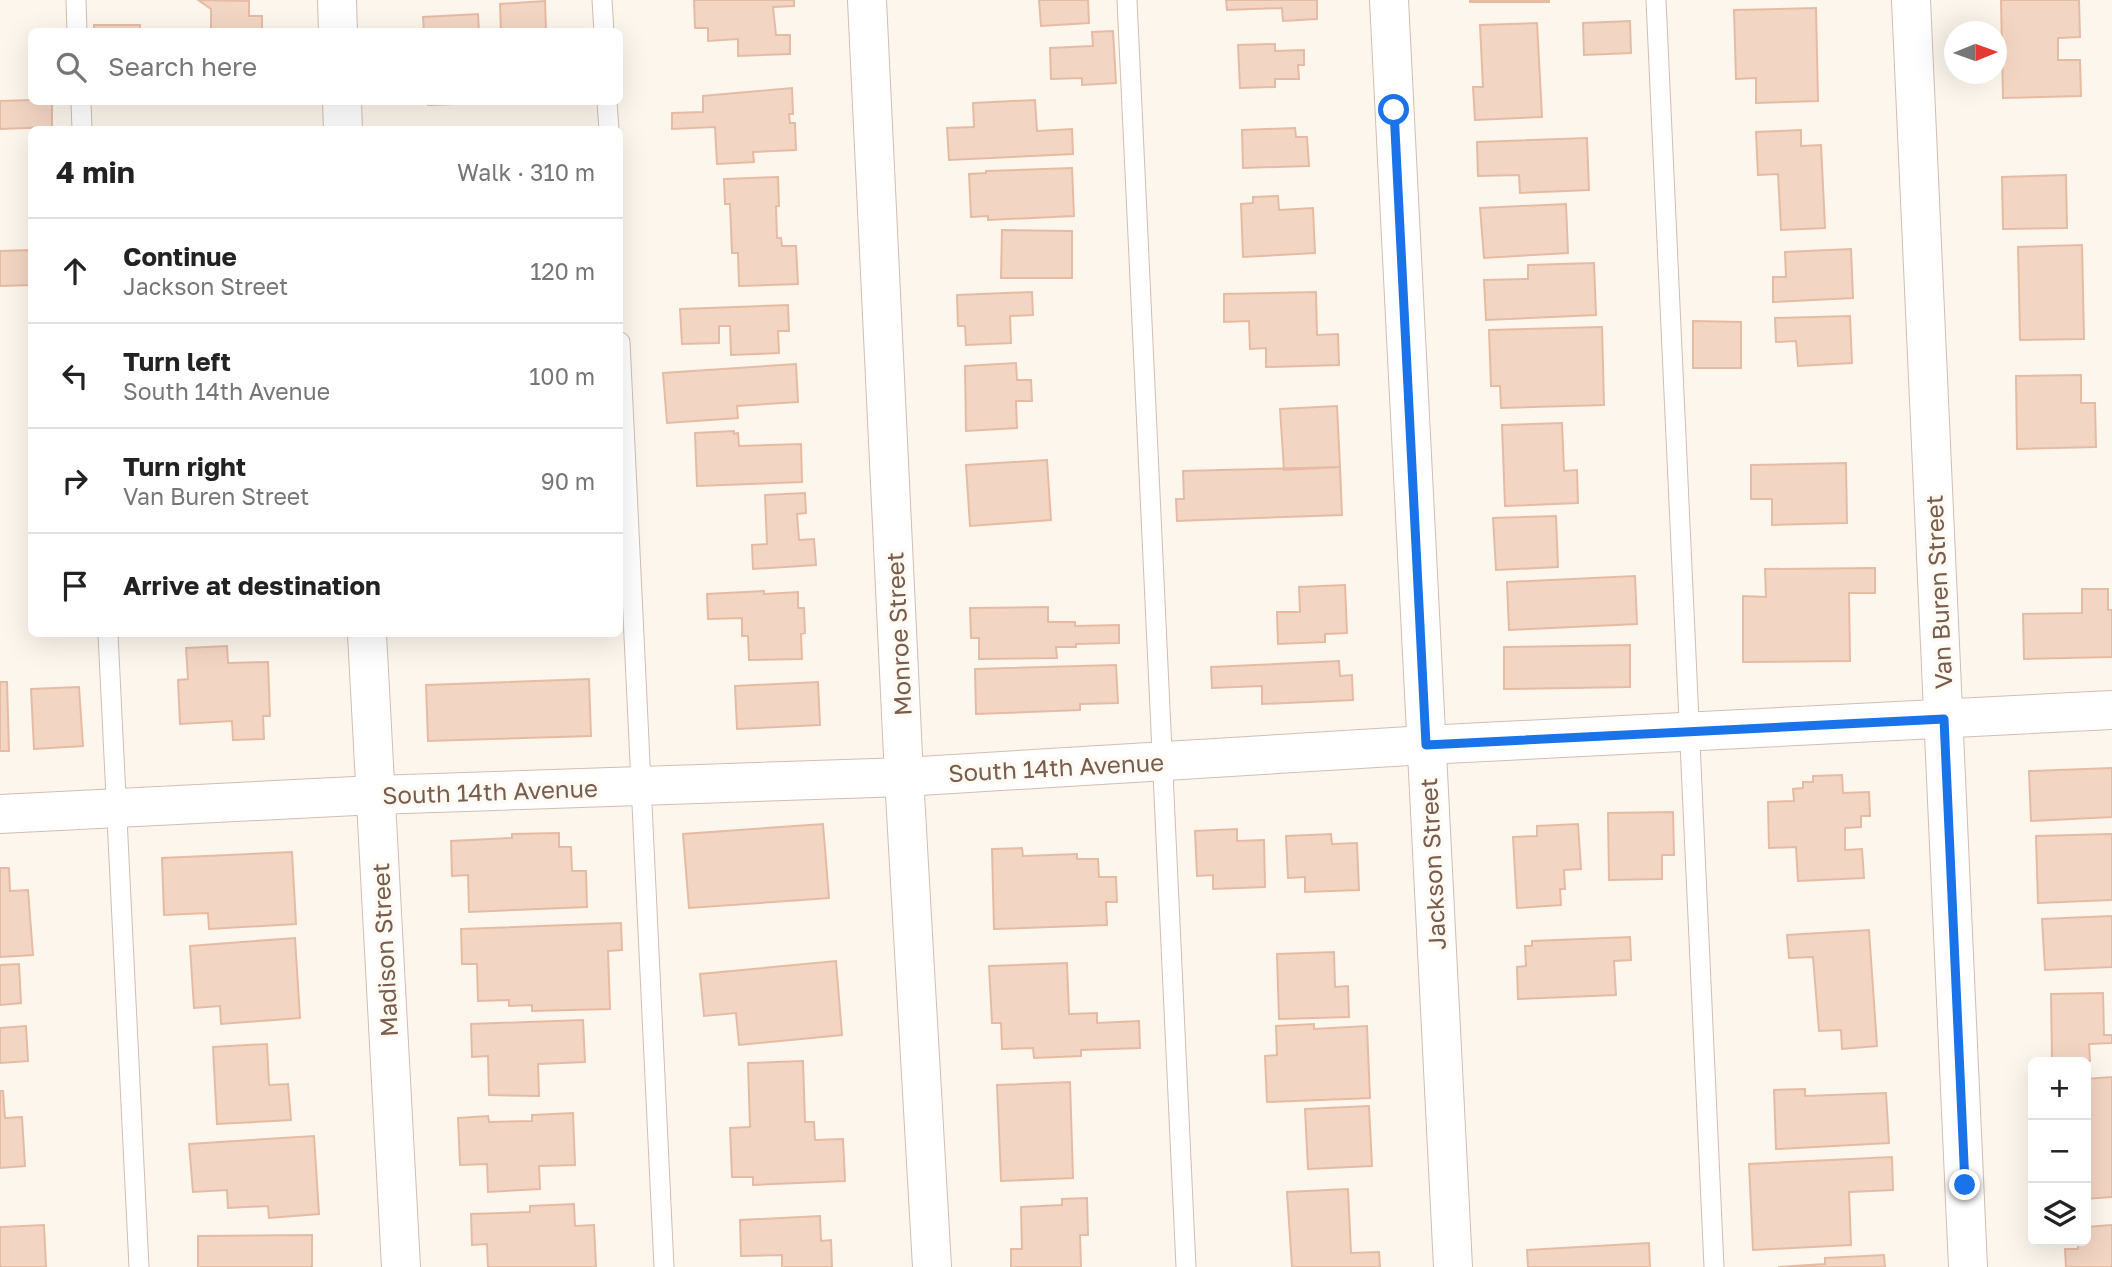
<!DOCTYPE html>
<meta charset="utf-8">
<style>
body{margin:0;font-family:"Golos Text",sans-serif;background:#f2f2f2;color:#222}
.controls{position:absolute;right:21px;bottom:21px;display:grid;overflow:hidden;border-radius:10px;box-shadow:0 7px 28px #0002}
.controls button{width:63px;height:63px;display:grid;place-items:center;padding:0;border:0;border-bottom:2px solid #e0e0e0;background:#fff;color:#222;font:35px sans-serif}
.compass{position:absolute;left:1944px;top:21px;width:63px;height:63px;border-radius:50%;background:#fff;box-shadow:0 7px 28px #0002;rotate:89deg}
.stop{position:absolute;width:21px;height:21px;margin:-16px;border:5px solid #1a73e8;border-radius:50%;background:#fff}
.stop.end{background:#1a73e8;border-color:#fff;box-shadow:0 2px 7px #0008}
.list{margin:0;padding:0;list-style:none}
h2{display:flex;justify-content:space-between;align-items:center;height:91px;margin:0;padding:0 28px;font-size:30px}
h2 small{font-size:23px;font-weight:400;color:#767676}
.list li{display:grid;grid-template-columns:46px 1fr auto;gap:21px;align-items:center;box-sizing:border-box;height:105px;padding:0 28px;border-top:2px solid #e0e0e0}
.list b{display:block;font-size:26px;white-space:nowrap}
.list p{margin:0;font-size:23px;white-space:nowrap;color:#767676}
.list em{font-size:23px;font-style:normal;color:#767676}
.icon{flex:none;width:38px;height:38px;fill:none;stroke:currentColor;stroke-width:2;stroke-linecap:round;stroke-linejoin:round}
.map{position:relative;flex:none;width:2112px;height:1267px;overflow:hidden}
.search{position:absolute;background:#fff;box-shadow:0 7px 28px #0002;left:28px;top:28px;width:595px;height:77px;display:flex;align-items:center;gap:18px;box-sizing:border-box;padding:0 24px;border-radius:10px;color:#767676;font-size:26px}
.panel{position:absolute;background:#fff;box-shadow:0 7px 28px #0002;left:28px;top:126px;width:595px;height:511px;border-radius:10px}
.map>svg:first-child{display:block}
</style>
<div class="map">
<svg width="2112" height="1267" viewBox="0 0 2112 1267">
<rect width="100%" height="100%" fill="#fdf6ec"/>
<!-- building -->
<path fill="#f3d5c3" stroke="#e6bba3" stroke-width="2" d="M198 0 249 1V16H262V32H211V9Z
M694 0H794V6L773 7 776 35H790V54L738 56V39L708 41V28H695Z
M1039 0H1088L1089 23 1041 26Z
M1226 0H1317V19L1283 21 1282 8 1227 10Z
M1470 0H1549V2H1470Z
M2001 0H2079L2080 37 2058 38V60H2080L2081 96 2003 98Z
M545 1 546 32H501L500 4Z
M1816 8 1818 101 1756 103V78L1736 79 1734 10Z
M478 14 479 32H424L423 17Z
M1630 21 1631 53 1584 55 1583 23Z
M1537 23 1542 117 1475 120 1473 87H1483L1480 25Z
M94 25H140V32H94Z
M1113 31 1116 83 1082 85V78L1051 79 1050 48 1093 46 1092 32Z
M1275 44V51L1304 50V65H1298L1299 79H1275V87L1240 88 1238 45Z
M792 88 793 114H789L790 123H795L796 150 753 152 754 162 717 164 715 127 672 129V113L703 112V96Z
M32 100V102H52V127L0 129V101Z
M1035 100 1037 131 1072 129 1073 154 949 160 947 128 974 127 973 103Z
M428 102H483V103L428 105Z
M1295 128 1296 137H1307L1309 166 1243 168 1242 130Z
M1801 130V146L1821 145 1825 228 1781 230 1778 174 1758 175 1756 132Z
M1587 138 1589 190 1520 193 1519 175 1478 176 1477 142Z
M1072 168 1074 216 988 220V216L971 217 969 174 986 173V171Z
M2066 175 2067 228 2003 229 2002 177Z
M778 177 779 206H776L777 238H781L782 246H796L798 284 739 286 738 253H732L730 204H725L724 179Z
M1278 196 1279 210 1313 208 1315 253 1243 257 1241 204 1253 203V197Z
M1566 204 1568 253 1484 258 1480 208Z
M1002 230 1072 231V278H1001Z
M2082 245 2084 339 2020 340 2018 247Z
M1851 249 1853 298 1773 302V277H1786L1785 252Z
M32 250V285L0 286V251Z
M1594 263 1596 315 1486 320 1484 280 1528 279V265Z
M1032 292 1033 315 1010 316 1011 343 966 345 965 326H958L957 295Z
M1316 292 1317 335 1338 334 1339 365 1266 367V348L1250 349 1249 321 1224 322V294Z
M788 305 789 331H778L779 353 731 355 730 326H719V343L682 344 680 309Z
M1850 316 1852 363 1798 366 1796 341 1776 342 1775 318Z
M1693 321 1741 322V368H1693Z
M1602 327 1604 405 1501 408 1500 386H1491L1489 330Z
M1016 363 1017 380H1031L1032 401H1016L1017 428 966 431 965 366Z
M796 364 798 402 737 406 738 418 667 423 663 373Z
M2081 375V403H2095L2096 447 2017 449 2016 376Z
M1337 406 1340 467 1284 470 1280 409Z
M1562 423 1564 471 1577 470 1578 503 1505 506 1502 425Z
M734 431V434L738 433 739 446 801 444 802 482 697 486 695 433Z
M1047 460 1051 520 970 526 966 465Z
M1846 463 1847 523 1772 525V499H1751V465Z
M1340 467 1342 515 1177 521 1176 499H1184L1183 471Z
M805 493 806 513 797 514 799 540 814 539 816 565 753 569 752 545 767 544 765 495Z
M1556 516 1558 567 1496 570 1493 518Z
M1875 568V593H1849L1850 661 1743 662V596L1766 597 1765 569Z
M1635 576 1637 624 1509 630 1507 582Z
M1345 585 1347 633 1325 634V642L1278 644 1277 612H1300L1299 587Z
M2082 589H2108V610H2112V657L2024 659 2023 614 2082 613Z
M764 591V594L798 592V608H804L805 633 801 634 802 659 749 660 748 636H742V618L708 619 707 594Z
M1048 607V622H1075V626L1119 625V643L1076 644V647H1056L1057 658 979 659V638H971L970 608Z
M1630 645V687L1504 689V647Z
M227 646 228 663 268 662 270 716H263L264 739 233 740 232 721 180 724 178 680 188 679 186 648Z
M1339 661 1340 676 1352 675 1353 700 1262 704V686L1212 688 1211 667Z
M1116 665 1118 703 1080 704V710L976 714 975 669Z
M589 679 591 736 428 741 426 685Z
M0 682H7L9 751H0Z
M818 682 820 725 737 729 735 686Z
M79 687 83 746 34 749 31 689Z
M2112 768V817L2031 821 2029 771Z
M1842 775 1843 793 1869 792 1870 816H1861V827L1845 828V850L1862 849 1864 878 1798 881 1796 847 1769 848 1768 802 1794 801 1793 789 1803 788V782H1813V776Z
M1673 812 1674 855H1662V879L1609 880 1608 813Z
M823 824 829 898 689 908 683 834Z
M1578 824 1581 869 1564 870 1565 889H1560L1561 905 1517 908 1513 837 1537 836V826Z
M1237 829V841L1264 840 1265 887 1213 889V875L1197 876 1195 831Z
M559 833V847H571L572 871H586L587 907 469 912 468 875 452 876 451 841 512 838V834Z
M1331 834 1332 844 1357 843 1359 890 1305 892V877L1288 878 1286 836Z
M2112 834V900L2038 903 2036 836Z
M1022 848 1023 856 1077 854V859H1098L1099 877H1116L1117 902H1106L1107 925 994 929 992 849Z
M292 852 296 924 209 929 208 913 164 915 162 858Z
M0 868H9L10 891 28 890 33 955 0 957Z
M2112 916V967L2045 970 2042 919Z
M621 923 622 950 608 951 610 1009 532 1011V1005L509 1006V1000L478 1001 477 964H462L461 929Z
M1869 930 1877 1046 1842 1049 1841 1030 1819 1031 1813 957 1789 958 1787 935Z
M1630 937 1631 960 1614 961 1616 995 1518 999 1517 967 1526 966 1525 946H1532V941Z
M295 938 300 1018 221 1024 220 1006 194 1008 190 946Z
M1334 952 1335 987 1348 986 1349 1017 1279 1019 1277 954Z
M836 961 842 1035 739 1045 736 1013 704 1016 700 974Z
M1067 963 1069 1014 1097 1013V1023L1139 1021 1140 1048 1081 1050V1056L1034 1058 1033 1048 1002 1049 1001 1023H992L989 966Z
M19 964 21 1003 0 1005V965Z
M2103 993 2104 1035H2112V1043L2089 1044 2090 1061H2052L2051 994Z
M583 1020 585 1062 538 1064 539 1096 489 1095 488 1056 472 1057 471 1024Z
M1314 1024V1029L1367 1026 1370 1098 1267 1102 1265 1056 1277 1055 1276 1026Z
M26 1026 28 1061 0 1063V1028Z
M267 1044 269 1085 288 1084 291 1120 217 1124 213 1047Z
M803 1061 805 1122H814L815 1140 843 1139 845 1181 753 1185V1177H732L730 1128 750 1127 748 1063Z
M2112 1077V1197L2086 1199V1079Z
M1070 1082 1073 1178 1001 1181 997 1085Z
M1805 1089V1096L1886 1093 1889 1143 1776 1149 1774 1090Z
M0 1091H3L5 1118 22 1117 25 1166 0 1168Z
M1369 1106 1372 1166 1308 1169 1305 1109Z
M573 1113 575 1165 539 1166 540 1189 488 1192 487 1164 460 1165 458 1118 488 1116 489 1122 532 1121V1115Z
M314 1136 319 1214 269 1218 268 1206 228 1208 227 1190 193 1192 189 1144Z
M1892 1157 1893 1190 1849 1192 1851 1245 1753 1250 1749 1164Z
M1348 1189 1351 1253 1379 1252 1380 1267H1292L1287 1192Z
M1087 1198 1088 1235H1080L1081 1267H1011V1249H1022L1021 1207 1062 1205V1199Z
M574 1204 575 1226 594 1225 596 1267H488L487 1244 472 1245 471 1214 530 1212V1206Z
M820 1216 821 1241 831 1240 832 1267H782V1255L741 1256 740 1220Z
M44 1225 46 1267H0V1227Z
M2112 1225V1267H2066L2065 1249H2078V1241H2086V1227Z
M312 1235V1267H198V1236Z
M1649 1243 1650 1267H1528L1527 1250Z
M1884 1255 1885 1267H1778L1825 1264V1258Z"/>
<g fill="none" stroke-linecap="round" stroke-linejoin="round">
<defs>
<path id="service" d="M76 0 77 32
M602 0 604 32
M1127 0 1186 1267
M1656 0 1714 1267
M81 102 82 130
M607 102 609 130
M620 342 664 1267
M108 634 139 1267"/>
<path id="minor" d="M337 0 338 32
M867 0 904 777 932 1267
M1389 0 1453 1267
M1911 0 1968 1267
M342 102 343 130
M367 634 401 1267"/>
<path id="tertiary" d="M0 814 375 795 904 777 1426 745 2112 710"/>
</defs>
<!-- service casing -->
<use href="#service" stroke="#d1beb0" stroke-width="21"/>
<!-- minor casing -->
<use href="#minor" stroke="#d1beb0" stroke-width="40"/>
<!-- tertiary casing -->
<use href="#tertiary" stroke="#d1beb0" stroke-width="40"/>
<!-- service -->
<use href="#service" stroke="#fff" stroke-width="19"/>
<!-- minor -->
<use href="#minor" stroke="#fff" stroke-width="38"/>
<!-- tertiary -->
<use href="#tertiary" stroke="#fff" stroke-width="38"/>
</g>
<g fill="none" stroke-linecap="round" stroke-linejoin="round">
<!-- route -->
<path stroke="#1a73e8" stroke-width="9" d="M1394 110 1426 745 1944 719 1965 1185"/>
</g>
<g text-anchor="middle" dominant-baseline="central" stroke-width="7" stroke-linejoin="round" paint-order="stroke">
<!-- street labels -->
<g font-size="24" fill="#7a5c4d" stroke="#fffaf3">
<text transform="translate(1938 592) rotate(-93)">Van Buren Street</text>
<text transform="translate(898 634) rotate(-93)">Monroe Street</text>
<text transform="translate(1056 767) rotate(-3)">South 14th Avenue</text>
<text transform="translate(490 791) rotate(-2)">South 14th Avenue</text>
<text transform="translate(1432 864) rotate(-93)">Jackson Street</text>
<text transform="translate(384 950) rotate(-93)">Madison Street</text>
</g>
</g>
</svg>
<div class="controls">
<button>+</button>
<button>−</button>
<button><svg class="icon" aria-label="layers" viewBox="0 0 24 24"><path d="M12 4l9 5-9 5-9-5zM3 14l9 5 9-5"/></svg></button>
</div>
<svg class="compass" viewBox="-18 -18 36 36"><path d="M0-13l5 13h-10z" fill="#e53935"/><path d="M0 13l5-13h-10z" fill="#767676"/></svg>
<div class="stop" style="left:1394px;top:110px"></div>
<div class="stop end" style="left:1965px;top:1185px"></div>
<div class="search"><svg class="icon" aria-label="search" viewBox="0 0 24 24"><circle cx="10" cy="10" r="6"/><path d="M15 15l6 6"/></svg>Search here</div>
<section class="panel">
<h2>4 min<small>Walk · 310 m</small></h2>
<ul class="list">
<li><svg class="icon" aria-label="ahead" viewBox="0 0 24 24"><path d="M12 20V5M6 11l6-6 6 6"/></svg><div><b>Continue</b><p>Jackson Street</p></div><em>120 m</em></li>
<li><svg class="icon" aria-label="left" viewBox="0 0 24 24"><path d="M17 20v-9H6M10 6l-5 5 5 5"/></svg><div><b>Turn left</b><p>South 14th Avenue</p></div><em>100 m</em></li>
<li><svg class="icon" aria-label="right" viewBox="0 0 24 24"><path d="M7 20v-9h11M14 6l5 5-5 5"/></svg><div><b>Turn right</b><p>Van Buren Street</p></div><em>90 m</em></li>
<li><svg class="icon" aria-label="arrive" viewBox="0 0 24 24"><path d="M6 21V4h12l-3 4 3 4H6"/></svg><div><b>Arrive at destination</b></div></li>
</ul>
</section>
</div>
